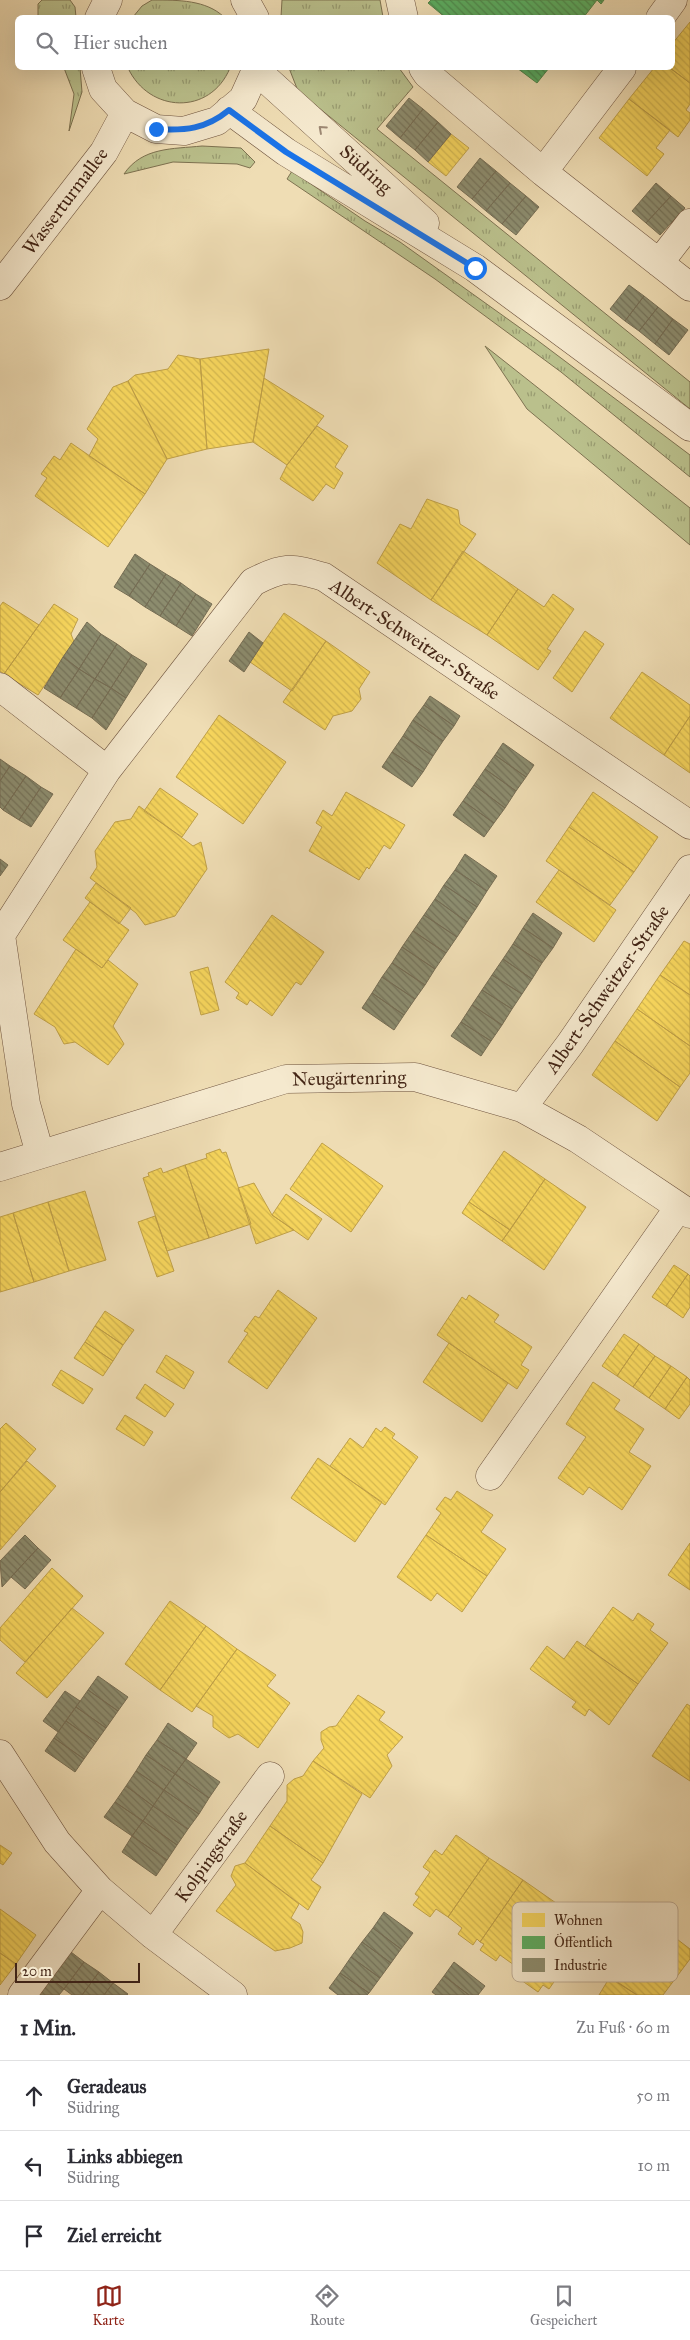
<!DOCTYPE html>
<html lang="de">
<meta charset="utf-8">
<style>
body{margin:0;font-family:"IM FELL Great Primer",serif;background:#f7f7f7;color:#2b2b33}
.scale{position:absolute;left:15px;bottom:12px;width:125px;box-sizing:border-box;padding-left:5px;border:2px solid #432516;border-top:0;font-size:14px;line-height:18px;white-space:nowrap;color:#432516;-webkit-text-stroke:4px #f5e9ce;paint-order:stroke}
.stop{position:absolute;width:15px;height:15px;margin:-11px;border:4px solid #1a73e8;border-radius:50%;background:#fff}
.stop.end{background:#1a73e8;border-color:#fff;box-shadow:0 1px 5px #0008}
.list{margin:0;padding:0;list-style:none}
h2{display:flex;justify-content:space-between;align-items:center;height:65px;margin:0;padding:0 20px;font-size:21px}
h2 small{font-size:16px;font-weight:400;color:#7c7c81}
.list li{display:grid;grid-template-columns:32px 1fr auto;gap:15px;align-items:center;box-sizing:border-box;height:70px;padding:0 20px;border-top:1px solid #e1e1e2}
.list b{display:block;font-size:19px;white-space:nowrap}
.list p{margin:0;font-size:16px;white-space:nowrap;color:#7c7c81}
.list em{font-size:16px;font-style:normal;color:#7c7c81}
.icon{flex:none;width:28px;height:28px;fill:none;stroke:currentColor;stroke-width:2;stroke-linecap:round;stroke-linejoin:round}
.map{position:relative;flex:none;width:690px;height:1995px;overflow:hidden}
.search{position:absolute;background:#fff;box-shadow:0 5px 20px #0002;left:15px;right:15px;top:15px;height:55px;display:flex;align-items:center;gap:12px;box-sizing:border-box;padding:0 18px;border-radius:8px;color:#7c7c81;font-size:19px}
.sheet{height:275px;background:#fff}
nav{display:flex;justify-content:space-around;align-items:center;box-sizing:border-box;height:70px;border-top:1px solid #e1e1e2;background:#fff;font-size:14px;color:#7c7c81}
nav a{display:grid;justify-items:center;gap:2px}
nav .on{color:#8f2418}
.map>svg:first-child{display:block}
</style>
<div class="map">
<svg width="690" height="1995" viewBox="0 0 690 1995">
<defs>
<pattern id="grass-tufts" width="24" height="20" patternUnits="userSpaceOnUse" patternTransform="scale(1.25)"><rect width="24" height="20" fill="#bac08c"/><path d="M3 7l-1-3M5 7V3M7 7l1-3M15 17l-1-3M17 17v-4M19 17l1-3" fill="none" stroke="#999c71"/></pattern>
<pattern id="homes-back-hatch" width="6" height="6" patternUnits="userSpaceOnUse" patternTransform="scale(1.25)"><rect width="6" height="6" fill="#f6d55c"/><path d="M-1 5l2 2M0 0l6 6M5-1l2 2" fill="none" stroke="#d4b74f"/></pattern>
<pattern id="public-back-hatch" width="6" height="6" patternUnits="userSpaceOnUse" patternTransform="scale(1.25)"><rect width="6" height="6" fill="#5aae61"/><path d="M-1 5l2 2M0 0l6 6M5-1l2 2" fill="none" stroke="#4c8d4f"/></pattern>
<pattern id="industry-back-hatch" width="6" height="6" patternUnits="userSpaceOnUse" patternTransform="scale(1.25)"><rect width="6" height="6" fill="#8c8c6e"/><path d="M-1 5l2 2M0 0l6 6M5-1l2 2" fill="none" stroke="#747259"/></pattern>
</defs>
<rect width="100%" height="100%" fill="#efddb4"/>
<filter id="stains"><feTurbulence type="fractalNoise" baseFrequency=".004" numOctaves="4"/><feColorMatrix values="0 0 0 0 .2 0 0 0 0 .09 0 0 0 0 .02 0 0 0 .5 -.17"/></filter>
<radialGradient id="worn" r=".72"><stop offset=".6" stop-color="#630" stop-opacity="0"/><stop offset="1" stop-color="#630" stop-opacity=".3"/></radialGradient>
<!-- grass -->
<path fill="url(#grass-tufts)" stroke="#7e7251" d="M42 0H70L75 7 76 17H38V4Z
M152 0C179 0 206 0 224 17H133L142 6Z
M282 0H380L383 17H281Z
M64 68H80L82 92 69 131 74 94Z
M128 68H230C210 116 149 113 128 68Z
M289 68H399L413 87 377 129 690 382V409L298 91Z
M202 146 241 148 255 162 250 168 237 164 173 162 124 174C142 147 173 149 202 146Z
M292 171 365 221 400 242 537 340 690 455V477L561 372 435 279 287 179Z
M485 346 690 508V545L527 409Z"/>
<!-- homes -->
<path fill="url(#homes-back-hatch)" stroke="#c0a047" d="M690 22V83L670 68H672V44Z
M654 68H670L690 83V104L686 110 690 113V120L678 137 629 99Z
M629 99 670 130 656 148 664 154 647 176 599 138Z
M451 134 469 148 446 176 428 162Z
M269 349 253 442 207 449 200 359Z
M178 355 200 359 207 449 167 459 128 381 135 375 168 369Z
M264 378 324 416 287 465 253 442Z
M128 381 167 459 145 494 89 456 98 439 87 429 113 387Z
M317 426 348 446 335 467 343 473 334 489 326 484 313 501 280 479 287 465Z
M71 443 145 494 108 547 35 496 47 478 41 474 54 456 60 460Z
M427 499 458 510 460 524 476 534 431 600 377 563 400 524 411 529Z
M463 551 518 589 487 635 431 600Z
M518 589 544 607 553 594 574 609 547 649 551 651 538 670 487 635Z
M3 602 39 625 4 674 0 671V606Z
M54 604 78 619 71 634 74 642 38 695 4 674Z
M284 613 326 641 292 691 250 662Z
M585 631 604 644 572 692 553 678Z
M326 641 370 672 359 689 361 699 352 711 333 716 325 730 283 702Z
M642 672 690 705V716L664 755 610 718Z
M219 715 286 762 243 824 176 777Z
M690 716V773L664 755Z
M160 788 198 814 182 837 144 811Z
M346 792 405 825 390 849 384 845 369 869 367 867 359 880 309 851 322 827 316 823 323 810 332 816Z
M593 792 658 837 634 872 569 827Z
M139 806 193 846 201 842 207 869 175 916 145 925 136 913 90 878 97 867 95 851 115 822 131 819Z
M569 827 634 872 610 905 546 861Z
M559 870 616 910 594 942 536 902Z
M96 883 131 908 119 924 85 898Z
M90 902 129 930 102 968 63 940Z
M272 915 324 952 301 985 296 982 272 1016 250 1000 247 1005 236 998 239 993 225 982Z
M684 941 690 944V995L660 975Z
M76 949 102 968 108 960 138 984 113 1026 124 1044 108 1065 75 1042 64 1044 55 1027 34 1014Z
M208 967 219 1010 201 1015 190 972Z
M660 975 690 995V1046L637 1009Z
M637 1009 690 1046V1073L680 1087 615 1041Z
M615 1041 680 1087 657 1121 592 1075Z
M322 1143 383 1186 351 1232 290 1189Z
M220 1149 222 1153 226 1152 251 1224 209 1238 185 1165 207 1158 206 1154Z
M504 1151 545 1179 510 1230 469 1202Z
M185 1165 209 1238 167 1251 143 1178 149 1176 148 1173 161 1168 163 1173Z
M545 1179 586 1207 544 1270 502 1241Z
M254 1183 272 1215 294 1230 256 1244 238 1188Z
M85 1191 106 1260 69 1271 48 1202Z
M286 1194 322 1219 308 1240 272 1215Z
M48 1202 69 1271 34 1282 13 1213Z
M469 1202 510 1230 502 1241 462 1213Z
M13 1213 34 1282 0 1292V1217Z
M155 1216 174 1271 157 1277 138 1222Z
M674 1265 688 1274 666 1306 652 1297Z
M688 1274 690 1276V1307L683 1318 666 1306Z
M278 1290 317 1318 267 1389 228 1362 248 1333 244 1331 255 1316 259 1318Z
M469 1295 499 1315 494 1322 532 1347 521 1365 529 1370 517 1389 437 1335 462 1297 466 1300Z
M105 1311 134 1330 123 1345 95 1326Z
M95 1326 123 1345 113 1361 85 1342Z
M624 1334 639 1344 617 1376 602 1366Z
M85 1342 113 1361 103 1376 74 1358Z
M449 1343 508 1383 482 1422 423 1382Z
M639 1344 655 1356 633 1387 617 1376Z
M166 1355 194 1372 184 1389 156 1372Z
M655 1356 671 1366 649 1398 633 1387Z
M671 1366 687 1377 665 1409 649 1398Z
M61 1370 93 1389 83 1404 52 1385Z
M687 1377 690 1380V1404L679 1419 665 1409Z
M593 1382 620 1400 614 1409 644 1429 629 1452 651 1466 622 1510 589 1487 583 1495 558 1478 586 1437 566 1424Z
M145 1384 174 1404 165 1417 136 1398Z
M125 1415 153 1432 144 1446 116 1429Z
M6 1423 36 1449 0 1492V1429Z
M385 1427 395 1434 392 1438 418 1457 385 1505 330 1466 350 1438 363 1448 376 1428 381 1432Z
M318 1458 382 1502 355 1542 291 1498Z
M27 1461 56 1486 0 1550V1492Z
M457 1491 493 1515 481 1532 506 1549 487 1576 426 1535 441 1513 436 1509 445 1497 451 1500Z
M426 1535 487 1576 462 1612 437 1593 431 1601 397 1577Z
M690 1543V1590L668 1575Z
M52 1568 83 1596 25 1662 0 1640V1628Z
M170 1601 206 1626 160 1690 125 1664Z
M613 1607 633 1621 638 1613 654 1624 650 1630 668 1643 638 1684 585 1646Z
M72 1608 104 1633 47 1698 16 1673Z
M206 1626 237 1649 192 1712 160 1690Z
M577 1641 638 1684 609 1725 589 1709 585 1716 572 1707 576 1702 530 1669 547 1646 564 1659Z
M237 1649 276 1675 267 1686 290 1703 258 1748 238 1734 229 1738 213 1727V1716L196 1706Z
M358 1695 385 1712 379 1720 403 1737 387 1755 392 1766 370 1798 313 1761 324 1748 321 1740V1732L329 1727 336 1726Z
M687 1704 690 1706V1781L652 1756Z
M313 1761 362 1794 323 1863 270 1826 287 1801V1785L294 1779 303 1776Z
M270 1826 323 1863 311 1880 321 1887 308 1910 245 1863Z
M456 1835 489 1858 448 1917 436 1909 430 1917 413 1905 419 1897 415 1894 430 1872 423 1867 435 1850 442 1855Z
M0 1845 12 1853 3 1865 0 1863Z
M489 1858 523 1880 480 1942 477 1939 473 1945 458 1934 462 1928 448 1917Z
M245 1863 299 1904 291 1918 300 1924 303 1932 302 1943 290 1948 275 1951 216 1911 236 1885 231 1876 235 1866Z
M523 1880 556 1903 514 1965 500 1955 496 1961 480 1950 484 1944 480 1942Z
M556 1903 591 1928 576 1950 581 1954 569 1972 563 1969 549 1989 543 1985 538 1992 521 1980 526 1973 514 1965Z
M0 1909 36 1935 16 1964 0 1953Z
M644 1914 690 1949V1959L663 1995H637L602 1973Z
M0 1953 16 1964 0 1985Z
M610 1977 637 1995H599Z"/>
<!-- public -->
<path fill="url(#public-back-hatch)" stroke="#53854a" d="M431 0H604L601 4 597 0 583 18H446L428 3Z
M517 68H549L537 83Z"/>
<!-- industry -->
<path fill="url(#industry-back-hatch)" stroke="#766d54" d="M409 98 423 109 400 138 386 126Z
M423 109 438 122 415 150 400 138Z
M438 122 451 134 428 162 415 150Z
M480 158 496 171 472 199 457 187Z
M496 171 510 183 486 211 472 199Z
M510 183 526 196 502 224 486 211Z
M656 183 671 196 646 223 632 211Z
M526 196 539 207 516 235 502 224Z
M671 196 685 208 660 235 646 223Z
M629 285 644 296 625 321 610 309Z
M644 296 658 307 639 331 625 321Z
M658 307 673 319 655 344 639 331Z
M673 319 688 330 669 355 655 344Z
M135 554 150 564 129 596 114 587Z
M150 564 166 574 145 607 129 596Z
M166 574 181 583 160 616 145 607Z
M181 583 196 594 176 626 160 616Z
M196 594 212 604 192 636 176 626Z
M87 622 101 634 79 669 63 657Z
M249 632 263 643 244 672 229 661Z
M101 634 117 644 95 679 79 669Z
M117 644 132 655 111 688 95 679Z
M132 655 147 664 126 698 111 688Z
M63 657 79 669 60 698 44 688Z
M79 669 95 679 76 708 60 698Z
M95 679 111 688 92 718 76 708Z
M111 688 126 698 106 730 92 718Z
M430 696 460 716 454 726 424 705Z
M424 705 454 726 443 741 413 720Z
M413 720 443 741 433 756 403 736Z
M403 736 433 756 423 772 392 752Z
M503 743 534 765 526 777 495 755Z
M392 752 423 772 412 787 382 767Z
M495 755 526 777 516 791 485 769Z
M0 759 10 766 0 781Z
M10 766 26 776 3 810 0 807V781Z
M485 769 516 791 505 808 474 785Z
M26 776 41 787 19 820 3 810Z
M474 785 505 808 494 823 463 801Z
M41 787 53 794 31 827 19 820Z
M463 801 494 823 484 837 453 815Z
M465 854 497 876 487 891 455 870Z
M0 859 8 865 0 876Z
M455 870 487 891 477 907 444 885Z
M444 885 477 907 467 922 435 899Z
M435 899 467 922 457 937 424 915Z
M533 913 562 933 553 948 523 928Z
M424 915 457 937 446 953 413 931Z
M523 928 553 948 542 963 513 944Z
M413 931 446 953 435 969 402 947Z
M513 944 542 963 532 979 503 959Z
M402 947 435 969 425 985 392 963Z
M503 959 532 979 522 994 492 975Z
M392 963 425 985 415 999 382 977Z
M492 975 522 994 512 1009 482 990Z
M382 977 415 999 404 1015 372 993Z
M482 990 512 1009 502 1025 472 1005Z
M372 993 404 1015 394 1030 362 1008Z
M472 1005 502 1025 491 1041 461 1022Z
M461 1022 491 1041 481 1056 451 1036Z
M25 1535 38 1548 2 1587 0 1561Z
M38 1548 51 1560 25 1589 11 1577Z
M98 1676 128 1697 118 1711 88 1690Z
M88 1690 118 1711 106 1728 76 1707Z
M65 1691 80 1701 58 1732 43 1721Z
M76 1707 106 1728 96 1742 66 1721Z
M66 1721 96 1742 84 1759 54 1738Z
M168 1723 197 1743 186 1759 157 1740Z
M54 1738 84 1759 75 1772 45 1751Z
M157 1740 186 1759 175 1774 146 1755Z
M146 1755 175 1774 164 1790 136 1771Z
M186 1759 220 1782 209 1798 175 1774Z
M136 1771 164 1790 153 1806 126 1786Z
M175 1774 209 1798 199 1814 164 1790Z
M126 1786 153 1806 143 1821 115 1802Z
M164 1790 199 1814 188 1829 153 1806Z
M115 1802 143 1821 132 1836 104 1817Z
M153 1806 188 1829 177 1845 143 1821Z
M143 1821 177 1845 167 1860 132 1836Z
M132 1836 167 1860 156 1876 122 1852Z
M384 1912 413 1933 401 1949 373 1928Z
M373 1928 401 1949 391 1963 362 1942Z
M362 1942 391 1963 380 1978 351 1957Z
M71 1952 84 1962 64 1989 51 1979Z
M351 1957 380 1978 369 1993 340 1973Z
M84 1962 99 1972 82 1995H72L64 1989Z
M454 1962 485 1986 478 1995H469L444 1976Z
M99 1972 113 1983 104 1995H82Z
M340 1973 369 1993 367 1995H338L329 1988Z
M444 1976 469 1995H436L432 1992Z
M51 1979 64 1989 59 1995H39Z
M113 1983 128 1994 127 1995H104Z"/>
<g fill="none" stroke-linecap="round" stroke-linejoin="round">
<defs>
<path id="minor" d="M245 0 255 18
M400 0 404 18
M99 18 108 0
M660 18 673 0
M96 68 103 89 125 113 156 129 184 131 217 121 243 99 257 68
M423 68 427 74 543 172 690 287
M257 71 425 223
M229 110 286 152 475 268 690 427
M543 172 622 68
M659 263 690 223
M0 286 104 152 125 113
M0 687 107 770
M522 1108 570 1044 690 869
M40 1154 26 1104 1 935 107 770 253 582C284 566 291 567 324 577L690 825
M0 1167 286 1079 415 1077 522 1108 578 1139 690 1214
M490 1476 679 1207
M0 1754 57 1842 100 1890 153 1935 233 1995
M153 1935 270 1776
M22 1995 100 1890"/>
</defs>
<!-- minor casing -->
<use href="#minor" stroke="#6e533e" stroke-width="29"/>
<!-- minor -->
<use href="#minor" stroke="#f5e9ce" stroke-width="28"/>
</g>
<!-- one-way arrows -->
<defs><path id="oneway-chevron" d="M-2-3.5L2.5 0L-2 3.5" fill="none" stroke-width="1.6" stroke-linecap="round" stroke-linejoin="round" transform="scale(1.25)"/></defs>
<use stroke="#9c8772" href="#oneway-chevron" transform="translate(322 129) rotate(-138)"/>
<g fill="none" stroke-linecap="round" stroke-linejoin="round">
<!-- route -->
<path stroke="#1a73e8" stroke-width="6" d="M156 129C185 131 206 129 229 110L286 152 475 268"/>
</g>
<g text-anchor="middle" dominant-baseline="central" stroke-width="5" stroke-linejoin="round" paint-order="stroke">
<!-- street labels -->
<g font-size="19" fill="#432516" stroke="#f5e9ce">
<text transform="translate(366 169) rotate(42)">Südring</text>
<text transform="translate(65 201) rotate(-53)">Wasserturmallee</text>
<text transform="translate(415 639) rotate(34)">Albert-Schweitzer-Straße</text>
<text transform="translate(607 989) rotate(-55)">Albert-Schweitzer-Straße</text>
<text transform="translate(349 1078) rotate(-1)">Neugärtenring</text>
<text transform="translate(211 1856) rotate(-54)">Kolpingstraße</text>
</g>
</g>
<!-- legend -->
<rect x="512" y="1902" width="166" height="80" rx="8" fill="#f5e9ce" stroke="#c0ae97" stroke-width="1"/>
<rect x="522" y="1913" width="23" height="14" fill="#f6d55c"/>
<rect x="522" y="1936" width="23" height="13" fill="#5aae61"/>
<rect x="522" y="1958" width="23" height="14" fill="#8c8c6e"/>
<g font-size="14" fill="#432516">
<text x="554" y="1925">Wohnen</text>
<text x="554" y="1947">Öffentlich</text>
<text x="554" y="1970">Industrie</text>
</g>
<rect width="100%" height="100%" filter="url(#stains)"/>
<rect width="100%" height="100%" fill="url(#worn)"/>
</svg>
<div class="scale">20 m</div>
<div class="stop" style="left:475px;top:268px"></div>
<div class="stop end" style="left:156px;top:129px"></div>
<div class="search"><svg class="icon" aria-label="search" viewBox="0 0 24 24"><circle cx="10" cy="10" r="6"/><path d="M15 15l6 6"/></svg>Hier suchen</div>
</div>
<section class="sheet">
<h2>1 Min.<small>Zu Fuß · 60 m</small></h2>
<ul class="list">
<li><svg class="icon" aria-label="ahead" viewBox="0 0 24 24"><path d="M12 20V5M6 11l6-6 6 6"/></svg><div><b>Geradeaus</b><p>Südring</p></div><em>50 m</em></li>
<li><svg class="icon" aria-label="left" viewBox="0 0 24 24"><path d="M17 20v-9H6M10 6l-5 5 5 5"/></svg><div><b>Links abbiegen</b><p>Südring</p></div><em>10 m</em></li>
<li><svg class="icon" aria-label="arrive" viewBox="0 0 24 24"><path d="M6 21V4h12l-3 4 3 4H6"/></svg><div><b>Ziel erreicht</b></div></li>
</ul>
</section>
<nav>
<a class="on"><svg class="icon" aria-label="map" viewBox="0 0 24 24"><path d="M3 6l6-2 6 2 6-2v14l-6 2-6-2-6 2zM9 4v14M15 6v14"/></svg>Karte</a>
<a><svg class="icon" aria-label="directions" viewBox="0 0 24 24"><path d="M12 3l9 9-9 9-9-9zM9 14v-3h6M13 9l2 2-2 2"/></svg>Route</a>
<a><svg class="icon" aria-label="saved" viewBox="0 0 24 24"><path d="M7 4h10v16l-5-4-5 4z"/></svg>Gespeichert</a>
</nav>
